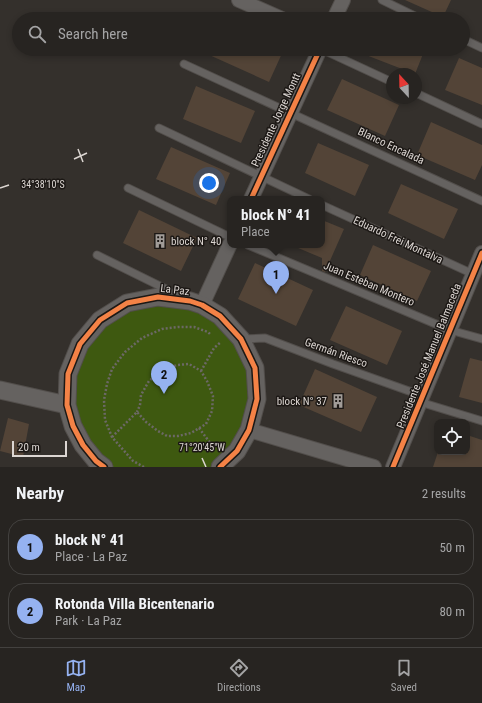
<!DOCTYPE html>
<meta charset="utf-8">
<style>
body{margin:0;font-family:"Roboto Condensed",sans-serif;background:#2f2c2a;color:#f1f3f6}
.controls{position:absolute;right:12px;bottom:12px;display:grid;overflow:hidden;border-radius:8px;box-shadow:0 2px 6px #0003}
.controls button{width:36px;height:36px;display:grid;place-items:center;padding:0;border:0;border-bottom:1px solid #43413f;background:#272421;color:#f1f3f6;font:20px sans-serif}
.compass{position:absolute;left:386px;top:68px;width:36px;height:36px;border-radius:50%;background:#272421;box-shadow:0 2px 6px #0003;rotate:338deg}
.scale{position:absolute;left:12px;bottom:10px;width:55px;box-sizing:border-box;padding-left:4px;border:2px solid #dcd6d2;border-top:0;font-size:11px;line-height:14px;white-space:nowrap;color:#dcd6d2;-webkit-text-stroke:3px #1c1815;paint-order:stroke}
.you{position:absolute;left:209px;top:183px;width:14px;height:14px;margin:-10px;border:3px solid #fff;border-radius:50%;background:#1a73e8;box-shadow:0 0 0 6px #1a73e833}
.badge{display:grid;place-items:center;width:26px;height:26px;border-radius:50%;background:#95b2f1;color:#111;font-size:13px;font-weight:700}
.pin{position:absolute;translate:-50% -33px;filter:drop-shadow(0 1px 2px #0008)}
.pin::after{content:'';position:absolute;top:21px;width:14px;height:12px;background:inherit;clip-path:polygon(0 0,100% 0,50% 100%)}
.popup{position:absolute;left:227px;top:196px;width:98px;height:52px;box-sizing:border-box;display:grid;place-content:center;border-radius:8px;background:#272421;filter:drop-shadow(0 1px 3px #0005);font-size:13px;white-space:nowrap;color:#a4a4a5}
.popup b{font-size:15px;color:#f1f3f6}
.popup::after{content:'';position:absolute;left:50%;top:100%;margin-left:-8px;border:8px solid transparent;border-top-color:#272421}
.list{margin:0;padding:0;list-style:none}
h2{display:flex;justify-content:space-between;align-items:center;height:52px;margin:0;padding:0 16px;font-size:17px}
h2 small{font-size:13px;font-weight:400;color:#a4a4a5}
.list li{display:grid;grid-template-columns:26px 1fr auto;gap:12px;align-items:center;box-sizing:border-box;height:56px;margin:0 8px 8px;padding:0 8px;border:1px solid #43413f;border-radius:16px}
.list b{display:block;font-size:15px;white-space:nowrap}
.list p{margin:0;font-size:13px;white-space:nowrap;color:#a4a4a5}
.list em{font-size:13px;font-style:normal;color:#a4a4a5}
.icon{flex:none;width:22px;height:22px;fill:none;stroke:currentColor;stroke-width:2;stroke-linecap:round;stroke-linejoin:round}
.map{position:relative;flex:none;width:482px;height:467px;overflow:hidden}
.search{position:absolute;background:#272421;box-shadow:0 2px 6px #0003;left:12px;right:12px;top:12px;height:44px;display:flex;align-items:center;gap:10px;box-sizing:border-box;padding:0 14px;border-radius:22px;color:#a4a4a5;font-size:15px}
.sheet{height:180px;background:#272421}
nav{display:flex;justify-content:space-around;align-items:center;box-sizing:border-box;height:56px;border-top:1px solid #43413f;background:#272421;font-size:11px;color:#a4a4a5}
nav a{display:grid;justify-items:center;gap:2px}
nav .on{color:#95b2f1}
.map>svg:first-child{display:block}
</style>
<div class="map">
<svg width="482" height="467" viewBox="0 0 482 467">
<rect width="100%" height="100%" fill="#34302c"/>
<!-- green -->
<path fill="#3e5910" d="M160 301 191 305 219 319 254 376 243 437 213 467H113L108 465 87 441 74 412 73 380 82 350 102 325 129 308Z"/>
<!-- building -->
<path fill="#534437" d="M405 0H451L443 17Z
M196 49H284L269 82Z
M353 49H425L415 74 353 50Z
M459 58 482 68V105L445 90Z
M342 79 399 105 385 136 327 110Z
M196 86 255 111 241 143 183 119Z
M431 122 482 145V165L475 180 417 155Z
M318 143 369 165 355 196 305 173Z
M171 147 230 173 216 205 156 179Z
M401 184 458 209 444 239 388 213Z
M139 210 197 238 181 271 123 243Z
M322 220 344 229 325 272 322 271V258L291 245H322Z
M373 245 431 271 417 301 360 275Z
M255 263 313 290 296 326 238 299Z
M346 306 402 331 387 365 330 340Z
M470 358 482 361V403L459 397Z
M315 369 377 397 361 432 299 405Z
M8 418 29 424 23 457 0 451Z
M467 435 482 440V467H433L438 452H467Z"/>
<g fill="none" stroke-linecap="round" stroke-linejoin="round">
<defs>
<path id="service" d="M382 0 421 19
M463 39 482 48
M321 49 392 82
M184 64 482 201
M416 93 482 124
M159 128 309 199
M128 188 230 237
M322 205 473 274
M248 245 450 330 482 339
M97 255 168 290 171 296
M242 339 265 338 333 364 423 396
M420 402 482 421"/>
<path id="minor" d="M239 0 282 19
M334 19 343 0
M251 199 320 49
M202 305 230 244
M249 430 374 467
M393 467 482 253"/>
<path id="tertiary" d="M0 390 67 405
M104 467 96 461 83 445 73 426 67 405 68 374 80 344 100 320 127 303 158 297 190 301 202 305 220 316 241 339 255 368 257 399 249 430 237 451 220 467"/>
</defs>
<!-- service casing -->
<use href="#service" stroke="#524e4b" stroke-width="9"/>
<!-- minor casing -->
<use href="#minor" stroke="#524e4b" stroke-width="16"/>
<!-- tertiary casing -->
<use href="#tertiary" stroke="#524e4b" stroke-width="19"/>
<!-- path -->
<path stroke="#6c6966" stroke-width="2.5" stroke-dasharray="2 2" stroke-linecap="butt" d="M201 371 214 348 221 342
M199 428 214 448
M112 437 137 412 146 422 158 431 167 436H178L191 433 206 424 212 411 213 396 207 381 201 371 189 364 177 365 161 371 149 381 141 395 140 405 137 412
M144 467 133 461 112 437 105 420 104 400 107 384 112 369 125 352 142 338 162 329 178 327H194L208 332 210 334"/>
<!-- service -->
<use href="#service" stroke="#656260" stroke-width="7"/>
<!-- minor -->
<use href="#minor" stroke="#656260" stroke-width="14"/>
<!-- tertiary -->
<use href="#tertiary" stroke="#656260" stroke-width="17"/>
<defs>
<path id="cycleway" d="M251 199 320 49
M104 467 96 461 83 445 73 426 67 405 68 374 80 344 100 320 127 303 158 297 190 301 202 305 220 316 241 339 255 368 257 399 249 430 237 451 220 467
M393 467 482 253"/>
</defs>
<!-- cycleway casing -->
<use href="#cycleway" stroke="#1c1815" stroke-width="8"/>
<!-- cycleway -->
<use href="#cycleway" stroke="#f48246" stroke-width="5"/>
</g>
<!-- ticks -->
<path fill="none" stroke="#dcd6d2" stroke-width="1.5" d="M78 149 83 162M74 159 87 153M0 188 9 185M202 458 206 467"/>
<!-- icons -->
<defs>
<symbol id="building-bare" viewBox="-9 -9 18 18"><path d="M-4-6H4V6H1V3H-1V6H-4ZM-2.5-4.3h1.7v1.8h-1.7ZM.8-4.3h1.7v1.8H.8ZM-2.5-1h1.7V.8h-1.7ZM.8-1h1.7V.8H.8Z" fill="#a19c98" stroke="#1c1815" stroke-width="2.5" paint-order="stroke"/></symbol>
</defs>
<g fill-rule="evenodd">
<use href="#building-bare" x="150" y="231" width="20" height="20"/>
<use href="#building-bare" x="328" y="391" width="20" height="20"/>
</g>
<g text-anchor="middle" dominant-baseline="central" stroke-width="3" stroke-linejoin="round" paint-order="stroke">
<!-- street labels -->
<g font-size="11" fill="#dcd6d2" stroke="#1c1815">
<text transform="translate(276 120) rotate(-65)">Presidente Jorge Montt</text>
<text transform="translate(391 146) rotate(25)">Blanco Encalada</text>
<text transform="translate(398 240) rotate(25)">Eduardo Frei Montalva</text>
<text transform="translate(369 284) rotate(23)">Juan Esteban Montero</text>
<text transform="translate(175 290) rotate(7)">La Paz</text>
<text transform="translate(336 353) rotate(20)">Germán Riesco</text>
<text transform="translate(429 356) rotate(-68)">Presidente José Manuel Balmaceda</text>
</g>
<!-- poi labels -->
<g font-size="11" fill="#dcd6d2" stroke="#1c1815" text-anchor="start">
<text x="171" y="241">block N° 40</text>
<text x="327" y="401" text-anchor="end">block N° 37</text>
</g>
</g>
<g font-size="10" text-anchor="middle" fill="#dcd6d2" stroke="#1c1815" stroke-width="3" stroke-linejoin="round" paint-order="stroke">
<text x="43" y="188">34°38'10"S</text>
<text x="202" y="451">71°20'45"W</text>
</g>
</svg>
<div class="controls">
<button><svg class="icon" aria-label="locate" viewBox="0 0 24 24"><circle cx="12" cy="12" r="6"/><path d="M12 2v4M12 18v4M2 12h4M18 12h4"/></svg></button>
</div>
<svg class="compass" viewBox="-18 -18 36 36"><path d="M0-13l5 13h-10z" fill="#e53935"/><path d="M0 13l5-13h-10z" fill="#a4a4a5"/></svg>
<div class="scale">20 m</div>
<div class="you"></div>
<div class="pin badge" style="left:276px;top:294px">1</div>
<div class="popup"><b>block N° 41</b>Place</div>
<div class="pin badge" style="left:164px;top:394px">2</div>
<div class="search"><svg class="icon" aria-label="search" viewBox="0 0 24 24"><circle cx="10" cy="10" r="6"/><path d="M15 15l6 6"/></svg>Search here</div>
</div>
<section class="sheet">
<h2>Nearby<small>2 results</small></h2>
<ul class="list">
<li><span class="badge">1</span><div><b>block N° 41</b><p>Place · La Paz</p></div><em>50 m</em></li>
<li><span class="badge">2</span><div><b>Rotonda Villa Bicentenario</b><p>Park · La Paz</p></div><em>80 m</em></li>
</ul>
</section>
<nav>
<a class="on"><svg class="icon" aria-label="map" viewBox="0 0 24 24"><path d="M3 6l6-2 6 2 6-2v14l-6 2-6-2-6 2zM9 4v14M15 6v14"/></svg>Map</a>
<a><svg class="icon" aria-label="directions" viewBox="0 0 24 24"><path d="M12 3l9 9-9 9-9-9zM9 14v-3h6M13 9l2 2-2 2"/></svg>Directions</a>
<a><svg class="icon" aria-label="saved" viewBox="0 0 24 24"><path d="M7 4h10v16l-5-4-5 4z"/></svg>Saved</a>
</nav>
